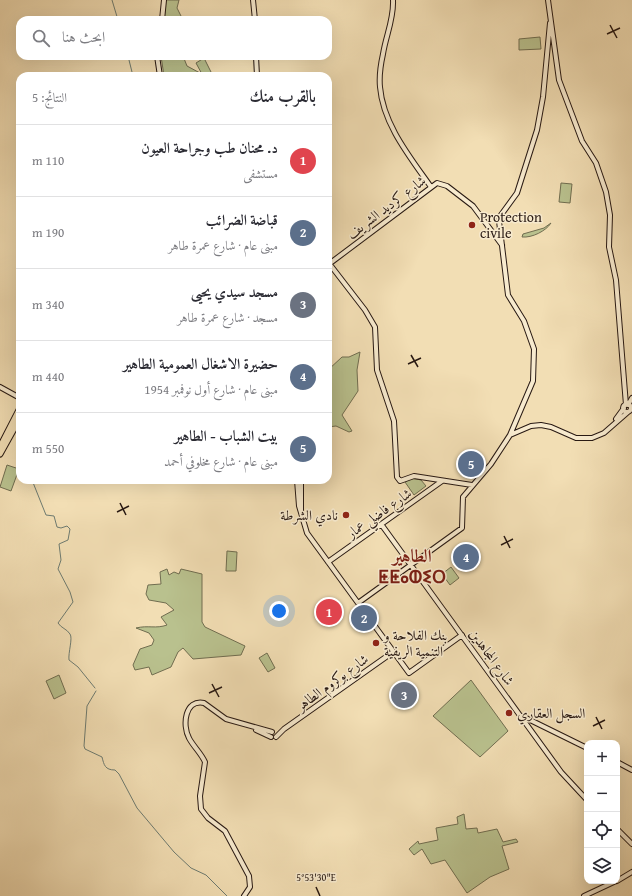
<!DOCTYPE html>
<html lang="ar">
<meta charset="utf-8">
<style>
body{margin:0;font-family:"Gentium Book Plus",Amiri,"Noto Sans Tifinagh",serif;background:#f2f2f3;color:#2b2b33;direction:rtl}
.controls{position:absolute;right:12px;bottom:12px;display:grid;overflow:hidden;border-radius:8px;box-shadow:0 4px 16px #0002}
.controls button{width:36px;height:36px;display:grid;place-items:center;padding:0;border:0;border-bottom:1px solid #e1e1e2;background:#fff;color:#2b2b33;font:20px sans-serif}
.you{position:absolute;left:279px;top:611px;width:14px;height:14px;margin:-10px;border:3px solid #fff;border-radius:50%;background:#1a73e8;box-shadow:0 0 0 6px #1a73e833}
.badge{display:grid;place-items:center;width:26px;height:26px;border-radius:50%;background:#1a73e8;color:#fff;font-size:13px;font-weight:700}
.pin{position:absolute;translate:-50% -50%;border:2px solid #fff;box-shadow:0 1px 4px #0006}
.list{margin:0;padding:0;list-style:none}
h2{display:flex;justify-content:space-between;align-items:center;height:52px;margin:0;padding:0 16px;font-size:17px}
h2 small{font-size:13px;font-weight:400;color:#7c7c81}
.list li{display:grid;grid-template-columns:26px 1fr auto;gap:12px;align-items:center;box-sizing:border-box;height:72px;padding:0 16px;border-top:1px solid #e1e1e2}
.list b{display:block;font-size:15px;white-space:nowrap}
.list p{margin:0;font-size:13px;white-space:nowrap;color:#7c7c81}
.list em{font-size:13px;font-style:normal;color:#7c7c81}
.icon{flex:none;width:22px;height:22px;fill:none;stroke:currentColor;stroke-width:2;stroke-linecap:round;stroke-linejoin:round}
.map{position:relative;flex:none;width:632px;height:896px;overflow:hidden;direction:ltr}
.search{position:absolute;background:#fff;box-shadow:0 4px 16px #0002;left:16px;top:16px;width:316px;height:44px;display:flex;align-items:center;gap:10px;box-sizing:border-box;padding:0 14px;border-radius:12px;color:#7c7c81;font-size:15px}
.panel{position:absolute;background:#fff;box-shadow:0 4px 16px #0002;left:16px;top:72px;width:316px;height:412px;border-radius:12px;direction:rtl}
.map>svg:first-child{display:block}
</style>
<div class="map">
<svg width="632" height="896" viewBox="0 0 632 896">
<rect width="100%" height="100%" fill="#f2deb4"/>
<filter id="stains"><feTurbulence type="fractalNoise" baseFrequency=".005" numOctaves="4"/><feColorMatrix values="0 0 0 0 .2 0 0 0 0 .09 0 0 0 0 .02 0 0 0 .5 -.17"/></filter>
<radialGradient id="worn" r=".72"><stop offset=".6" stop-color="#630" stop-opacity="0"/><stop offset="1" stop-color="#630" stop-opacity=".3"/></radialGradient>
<!-- green -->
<path fill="#b9c18e" stroke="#706d50" d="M166 0H179L177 8 183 20H164Z
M540 37 541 49 519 50V39Z
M161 56H183L187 66 200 73 201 76H164Z
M204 58 213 76H203L196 63Z
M561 183 572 184 570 203 559 202Z
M551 223C546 231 532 238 522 237L523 234 544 228Z
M360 352 357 370 358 391 342 415 352 431 349 432 336 426 328 427 330 421 328 370 342 357H349Z
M7 465 19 469 11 491 0 487Z
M411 478 421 480 426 486 414 495 405 482Z
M227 551 237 552 236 571H226Z
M451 567 459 578 450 585 442 574Z
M167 569 169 575 174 572 179 574 181 569 202 574V622L205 627 245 646 241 655 193 659 183 648 178 652 171 667 152 675 149 667 135 670 133 665 140 649 152 645 154 640 149 633 136 628C148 625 156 629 167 625L161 617 174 610 166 603 149 600 146 594 148 585 161 584 160 572Z
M267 653 275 668 268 672 259 658Z
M59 675 66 693 54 699 46 681Z
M471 680 508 731 480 757 433 716Z
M464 814 466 829 477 828 478 833 497 829 503 842 516 839 518 842 502 846 509 869 490 877 467 893 445 860 431 864 422 849 414 855 409 849 418 841 419 844 438 840 436 828 458 824 457 817Z"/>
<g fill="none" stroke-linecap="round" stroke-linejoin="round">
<!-- stream -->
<path stroke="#6d7b71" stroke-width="1" d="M112 0 118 20
M128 56 133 76
M20 456 18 461 20 464
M32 480 46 515 54 516 57 527 61 528 67 526 70 529 68 540 59 544 61 560 58 569 70 592 73 602 58 623C61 628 67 629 70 634 73 638 68 653 69 660L78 667 95 688
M96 691 87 706 84 746 85 749 102 757C104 765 105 770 115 770L119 774 137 808 174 852 191 868 206 875 227 896"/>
<defs>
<path id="secondary" d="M253 0 255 20
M393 0C394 19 386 35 383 54 381 63 379 77 380 87 383 124 410 157 431 187
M548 0 559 80 582 141 596 163 606 192 610 215 609 247 616 280 626 405
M162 20 164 0
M157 56 160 76
M256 56 257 76
M328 262 365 310 375 327 377 370 394 421 397 477 400 481 414 476 472 485
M329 264 437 183 447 186 473 206 502 245
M0 387 20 398
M623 408a4 4 0 1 1 8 0a4 4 0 1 1-8 0Z
M628 405 632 398
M616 419 624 408
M510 435 533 381 534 349 524 321 508 295 499 221 501 215 517 193 537 130 543 97 550 23
M297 480 299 506 307 533 409 673 462 635
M301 511V480
M381 524 561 772 587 800
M328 562 442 481
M358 603 462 528 463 497 491 464 510 435 531 426 541 425 551 427 576 438H592L604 433 628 412
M522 716 587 748
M256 730 271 737
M276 737 284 729 393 652
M617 762 632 770
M617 829 632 844
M617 881 632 872
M244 896 250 887 249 876 225 831 208 818 201 809 200 796 205 762C201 753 193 746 189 738 182 725 185 699 204 703L226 719 272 732
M584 896 616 881"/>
<path id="highway" d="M0 447 20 408
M0 454 20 418"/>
</defs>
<!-- secondary casing -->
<use href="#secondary" stroke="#281913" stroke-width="6"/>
<!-- highway casing -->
<use href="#highway" stroke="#281913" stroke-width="7"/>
<!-- secondary -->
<use href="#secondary" stroke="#f7eace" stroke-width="4"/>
<!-- highway -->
<use href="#highway" stroke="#f2deb4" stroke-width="5"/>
</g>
<!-- ticks -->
<path fill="none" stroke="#281913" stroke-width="1.5" d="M610 25 617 38M607 34 620 28M411 355 418 367M408 364 421 358M120 503 126 515M117 512 129 506M504 536 510 548M501 545 513 539M212 684 219 697M209 693 222 687M596 717 602 729M593 726 605 720M316 887 320 896"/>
<!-- markers -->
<g fill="#8f2418" stroke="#f7eace" stroke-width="1.5">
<circle cx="472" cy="225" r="4"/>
<circle cx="346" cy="515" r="4"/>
<circle cx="376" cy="643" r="4"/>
<circle cx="509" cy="713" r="4"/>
</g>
<g text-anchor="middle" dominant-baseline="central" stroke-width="3" stroke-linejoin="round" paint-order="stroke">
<!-- street labels -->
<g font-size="14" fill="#281913" stroke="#f7eace">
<text transform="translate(386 207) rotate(-37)">شارع كرديد الشريف</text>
<text transform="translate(379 513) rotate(-35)">شارع فاضلي عمار</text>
<text transform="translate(492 657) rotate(54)">شارع المجاهدين</text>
<text transform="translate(332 682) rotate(-36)">شارع بوكروم الطاهر</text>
</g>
<!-- poi labels -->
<g font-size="14" fill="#281913" stroke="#f7eace" text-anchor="start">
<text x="480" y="217">Protection<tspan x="480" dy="16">civile</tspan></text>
<text x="338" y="515" text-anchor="end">نادي الشرطة</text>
<text x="384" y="635">بنك الفلاحة و<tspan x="384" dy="16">التنمية الريفية</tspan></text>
<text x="517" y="713">السجل العقاري</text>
</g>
<!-- district labels -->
<g font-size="18" font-weight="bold" fill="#7a1f14" stroke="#f7eace">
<text x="412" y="555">الطاهير<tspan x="412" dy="21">ⵟⵟⴰⵀⵉⵔ</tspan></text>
</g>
</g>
<g font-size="10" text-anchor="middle" fill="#281913" stroke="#f7eace" stroke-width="3" stroke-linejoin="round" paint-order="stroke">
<text x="316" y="881">5°53'30"E</text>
</g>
<rect width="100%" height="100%" filter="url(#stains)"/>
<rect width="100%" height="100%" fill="url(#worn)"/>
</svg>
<div class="controls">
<button>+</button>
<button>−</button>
<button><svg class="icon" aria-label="locate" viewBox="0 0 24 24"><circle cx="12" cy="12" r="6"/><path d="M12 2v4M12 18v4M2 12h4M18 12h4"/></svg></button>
<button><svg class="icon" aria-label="layers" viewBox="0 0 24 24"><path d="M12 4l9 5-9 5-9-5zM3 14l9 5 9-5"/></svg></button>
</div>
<div class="you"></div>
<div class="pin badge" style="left:329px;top:612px;background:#e0444e">1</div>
<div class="pin badge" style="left:364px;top:618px;background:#5c6f8a">2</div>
<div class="pin badge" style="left:404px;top:695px;background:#6b7280">3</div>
<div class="pin badge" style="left:466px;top:557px;background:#5c6f8a">4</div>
<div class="pin badge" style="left:471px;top:464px;background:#5c6f8a">5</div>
<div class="search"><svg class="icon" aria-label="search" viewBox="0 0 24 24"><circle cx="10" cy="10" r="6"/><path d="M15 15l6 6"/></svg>ابحث هنا</div>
<section class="panel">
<h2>بالقرب منك<small>النتائج: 5</small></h2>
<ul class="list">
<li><span class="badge" style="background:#e0444e">1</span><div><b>د. محنان طب وجراحة العيون</b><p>مستشفى</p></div><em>110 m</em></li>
<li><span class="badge" style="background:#5c6f8a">2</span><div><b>قباضة الضرائب</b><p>مبنى عام · شارع عمرة طاهر</p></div><em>190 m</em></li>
<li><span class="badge" style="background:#6b7280">3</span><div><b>مسجد سيدي يحيى</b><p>مسجد · شارع عمرة طاهر</p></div><em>340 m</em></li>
<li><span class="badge" style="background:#5c6f8a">4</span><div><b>حضيرة الاشغال العمومية الطاهير</b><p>مبنى عام · شارع أول نوفمبر 1954</p></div><em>440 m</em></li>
<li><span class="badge" style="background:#5c6f8a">5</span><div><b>بيت الشباب - الطاهير</b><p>مبنى عام · شارع مخلوفي أحمد</p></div><em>550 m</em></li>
</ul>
</section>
</div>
